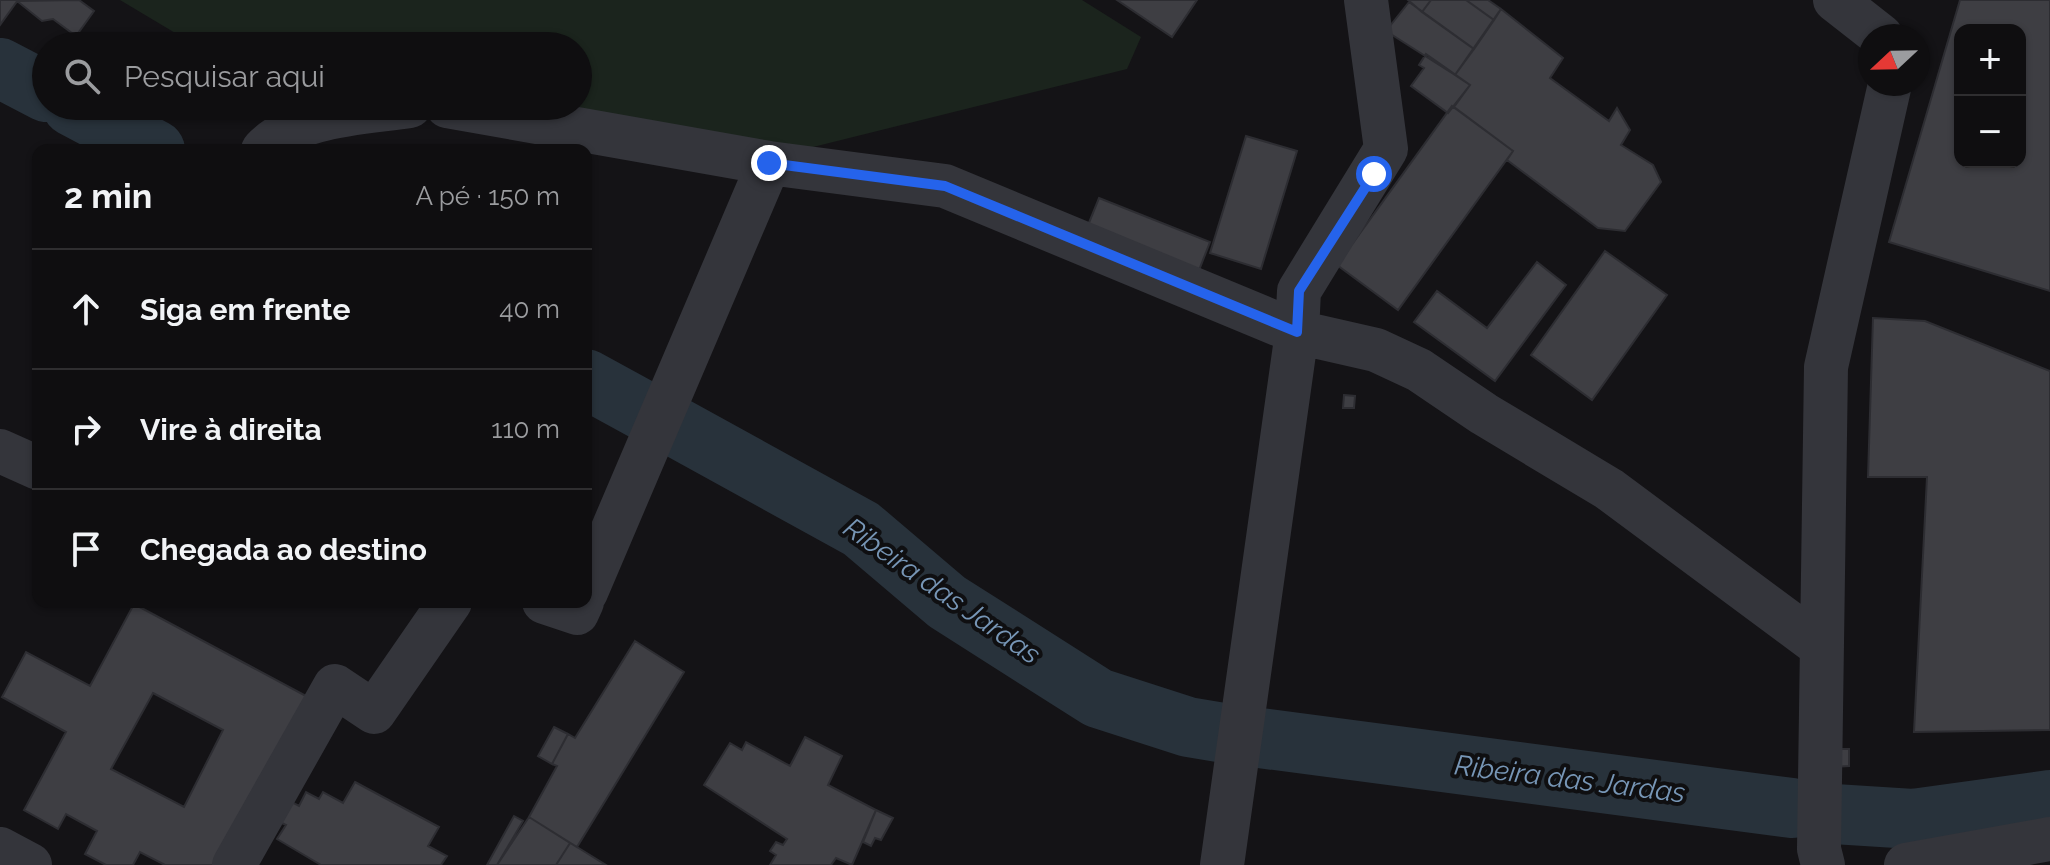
<!DOCTYPE html>
<html lang="pt">
<meta charset="utf-8">
<style>
body{margin:0;font-family:Raleway,sans-serif;background:#181719;color:#f1f3f6}
.controls{position:absolute;right:24px;top:24px;display:grid;overflow:hidden;border-radius:16px;box-shadow:0 2px 6px #0004}
.controls button{width:72px;height:72px;display:grid;place-items:center;padding:0;border:0;border-bottom:2px solid #2f2e30;background:#0f0e10;color:#f1f3f6;font:40px sans-serif}
.compass{position:absolute;left:1858px;top:24px;width:72px;height:72px;border-radius:50%;background:#0f0e10;box-shadow:0 2px 6px #0004;rotate:248deg}
.stop{position:absolute;width:24px;height:24px;margin:-18px;border:6px solid #2563eb;border-radius:50%;background:#fff}
.stop.end{background:#2563eb;border-color:#fff;box-shadow:0 2px 8px #0008}
.list{margin:0;padding:0;list-style:none}
h2{display:flex;justify-content:space-between;align-items:center;height:104px;margin:0;padding:0 32px;font-size:34px}
h2 small{font-size:26px;font-weight:400;color:#9b9c9f}
.list li{display:grid;grid-template-columns:52px 1fr auto;gap:24px;align-items:center;box-sizing:border-box;height:120px;padding:0 32px;border-top:2px solid #2f2e30}
.list b{display:block;font-size:30px;white-space:nowrap}
.list em{font-size:26px;font-style:normal;color:#9b9c9f}
.icon{flex:none;width:44px;height:44px;fill:none;stroke:currentColor;stroke-width:2;stroke-linecap:round;stroke-linejoin:round}
.map{position:relative;flex:none;width:2050px;height:865px;overflow:hidden}
.search{position:absolute;background:#0f0e10;box-shadow:0 2px 6px #0004;left:32px;top:32px;width:560px;height:88px;display:flex;align-items:center;gap:20px;box-sizing:border-box;padding:0 28px;border-radius:44px;color:#9b9c9f;font-size:30px}
.panel{position:absolute;background:#0f0e10;box-shadow:0 2px 6px #0004;left:32px;top:144px;width:560px;height:464px;border-radius:16px}
.map>svg:first-child{display:block}
</style>
<div class="map">
<svg width="2050" height="865" viewBox="0 0 2050 865">
<rect width="100%" height="100%" fill="#141316"/>
<!-- green -->
<path fill="#1b241d" d="M120 0H1082L1141 37 1127 69 805 149 559 106H578V46H197Z"/>
<g fill="none" stroke-linecap="round" stroke-linejoin="round">
<!-- river -->
<path stroke="#28323b" stroke-width="60" d="M0 68 46 92
M72 106 155 150
M586 379 650 414
M665 421 861 529 947 602 1098 698 1188 727 1230 734
M1252 737 1792 808
M1834 814 1913 819 2050 800"/>
</g>
<!-- building -->
<path fill="#3e3e43" stroke="#2d2d32" stroke-width="2" fill-rule="evenodd" d="M0 0H18L0 25Z
M79 0 94 11 76 36 53 19 42 21 17 1Z
M1117 0H1197L1172 37Z
M1408 0H1431L1422 12Z
M1431 0H1466L1494 20 1474 49 1422 12Z
M1466 0H1488L1501 9 1494 20Z
M1960 0H2050V291L1889 242ZM1960 30H2020V162H1960Z
M1409 2 1474 49 1455 75 1386 31Z
M1501 9 1563 58 1550 78 1609 121 1617 108 1630 130 1621 145 1653 165 1661 182 1625 231 1598 228 1507 160 1513 151 1454 107 1470 85 1455 75Z
M1426 54 1470 85 1448 113 1411 86 1424 68 1419 65Z
M1452 106 1513 151 1398 310 1337 265Z
M1246 136 1297 151 1261 269 1210 253Z
M1099 198 1210 242 1196 278 1084 235Z
M1605 251 1667 295 1592 400 1531 355Z
M1537 262 1566 285 1495 381 1414 322 1437 291 1487 328Z
M1873 318 1925 321 2050 371V730L1914 732 1927 477H1868Z
M1344 395 1355 396 1354 408H1343Z
M134 604 306 696 216 865H165L140 852 133 865H106L85 854 97 831 66 814 58 829 24 810 66 732 2 697 26 652 90 686ZM153 693 223 730 184 807 111 769Z
M635 641 684 672 577 847 529 817 557 766 552 764 568 734 575 738Z
M554 727 568 734 552 764 538 756Z
M805 737 842 756 828 785 876 810 852 865 836 858 831 865H770L776 855 770 851 776 842 783 845 787 839 704 785 730 743 742 750 746 742 790 766Z
M1831 749H1849V766L1832 767Z
M355 782 439 827 428 846 447 856 441 865H321L277 839 286 825 273 819 284 798 299 806 306 792 319 799 323 792 343 803Z
M876 810 893 818 881 840 875 838 871 846 863 842Z
M514 816 523 821 497 865H487Z
M529 817 570 843 556 865H497Z
M570 843 577 847 606 865H556Z"/>
<g fill="none" stroke-linecap="round" stroke-linejoin="round">
<!-- minor -->
<path stroke="#34353b" stroke-width="44" d="M1835 0 1881 36
M447 106 769 163 945 186 1297 332 1376 350 1419 370 1484 414 1609 489 1822 647
M263 150C297 114 364 113 410 106
M0 451 38 468
M586 592 769 163
M544 602 577 613 582 602
M0 849 30 865
M234 865 335 686 374 712 450 602
M1222 865 1297 332 1299 291 1386 149 1366 0
M1823 865 1819 849 1826 367 1890 84
M1906 865 2050 839"/>
</g>
<g fill="none" stroke-linecap="round" stroke-linejoin="round">
<!-- route -->
<path stroke="#2563eb" stroke-width="10" d="M769 163 945 186 1297 332 1299 291 1374 174"/>
</g>
<g text-anchor="middle" dominant-baseline="central" stroke-width="8" stroke-linejoin="round" paint-order="stroke">
<!-- water labels -->
<g font-size="28" font-style="italic" fill="#7796b6" stroke="#0f0f11">
<text transform="translate(942 591) rotate(35)">Ribeira das Jardas</text>
<text transform="translate(1570 779) rotate(7)">Ribeira das Jardas</text>
</g>
</g>
</svg>
<div class="controls">
<button>+</button>
<button>−</button>
</div>
<svg class="compass" viewBox="-18 -18 36 36"><path d="M0-13l5 13h-10z" fill="#e53935"/><path d="M0 13l5-13h-10z" fill="#9b9c9f"/></svg>
<div class="stop" style="left:1374px;top:174px"></div>
<div class="stop end" style="left:769px;top:163px"></div>
<div class="search"><svg class="icon" aria-label="search" viewBox="0 0 24 24"><circle cx="10" cy="10" r="6"/><path d="M15 15l6 6"/></svg>Pesquisar aqui</div>
<section class="panel">
<h2>2 min<small>A pé · 150 m</small></h2>
<ul class="list">
<li><svg class="icon" aria-label="ahead" viewBox="0 0 24 24"><path d="M12 20V5M6 11l6-6 6 6"/></svg><div><b>Siga em frente</b></div><em>40 m</em></li>
<li><svg class="icon" aria-label="right" viewBox="0 0 24 24"><path d="M7 20v-9h11M14 6l5 5-5 5"/></svg><div><b>Vire à direita</b></div><em>110 m</em></li>
<li><svg class="icon" aria-label="arrive" viewBox="0 0 24 24"><path d="M6 21V4h12l-3 4 3 4H6"/></svg><div><b>Chegada ao destino</b></div></li>
</ul>
</section>
</div>
